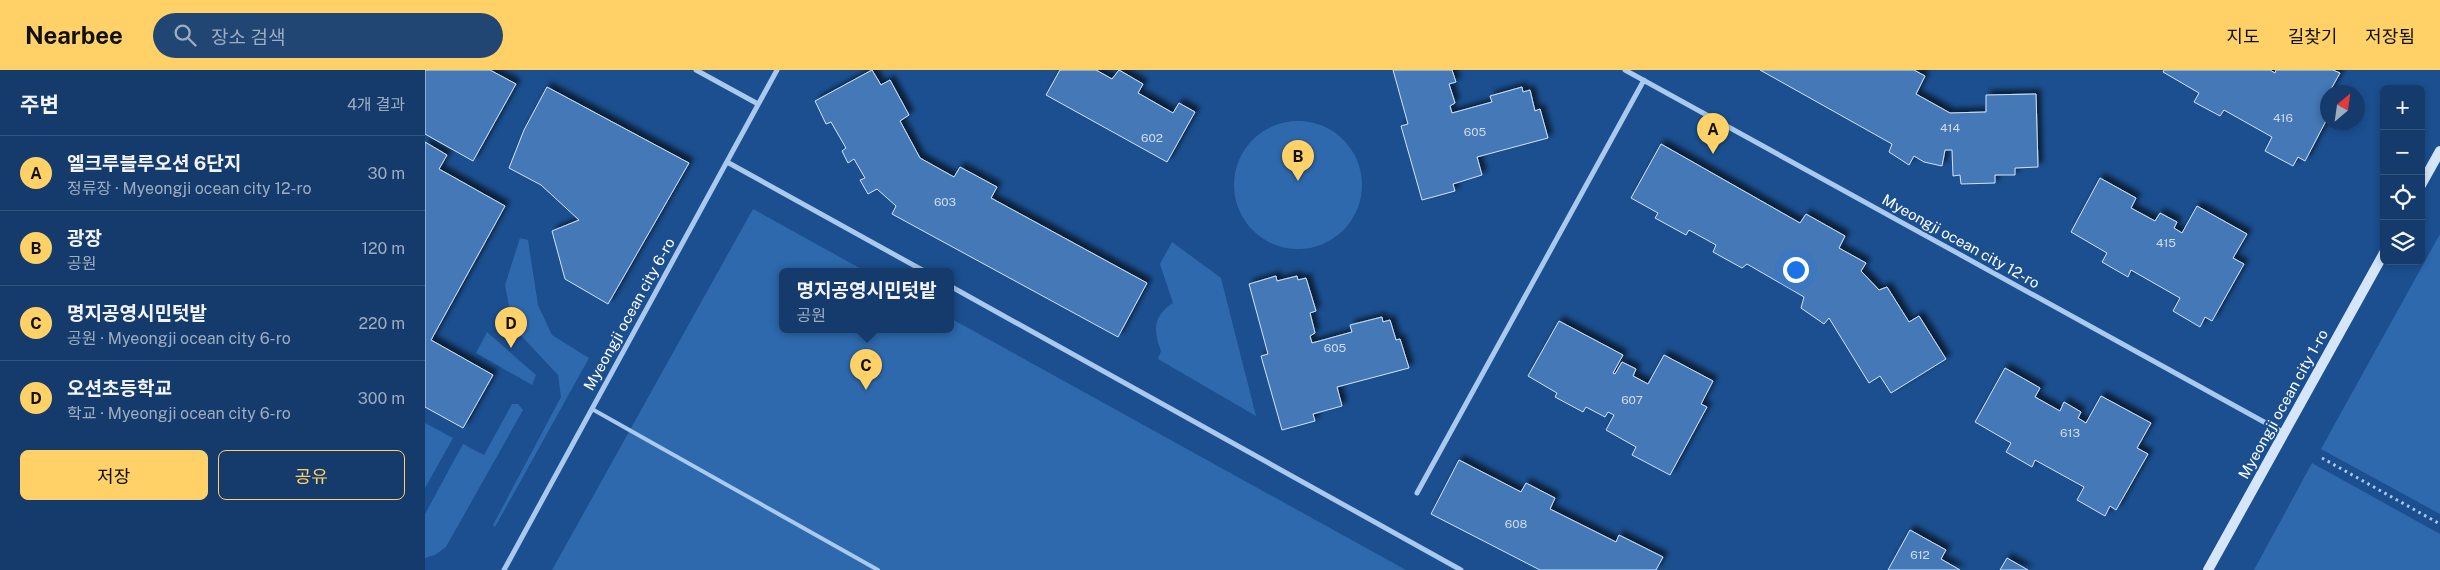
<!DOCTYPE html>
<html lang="ko">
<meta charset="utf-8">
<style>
body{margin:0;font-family:"Public Sans","Noto Sans KR",sans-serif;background:#214673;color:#f1f3f6}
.controls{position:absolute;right:15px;top:15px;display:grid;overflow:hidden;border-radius:8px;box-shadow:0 2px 8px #0003}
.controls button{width:45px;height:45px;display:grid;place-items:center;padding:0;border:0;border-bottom:1px solid #33557e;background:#143b6b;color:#f1f3f6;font:25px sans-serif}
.compass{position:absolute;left:1895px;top:15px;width:45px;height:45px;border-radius:50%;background:#143b6b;box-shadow:0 2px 8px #0003;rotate:29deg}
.you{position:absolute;left:1370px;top:199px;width:18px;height:18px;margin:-12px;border:4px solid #fff;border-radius:50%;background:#1a73e8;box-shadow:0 0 0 8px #1a73e833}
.badge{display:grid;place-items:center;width:32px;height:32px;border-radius:50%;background:#ffd166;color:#111;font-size:16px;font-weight:700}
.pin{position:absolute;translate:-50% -41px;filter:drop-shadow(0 1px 2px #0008)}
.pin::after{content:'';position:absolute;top:26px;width:18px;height:15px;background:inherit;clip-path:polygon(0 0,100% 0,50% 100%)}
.popup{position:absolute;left:354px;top:198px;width:175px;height:65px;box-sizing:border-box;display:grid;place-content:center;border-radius:8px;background:#143b6b;filter:drop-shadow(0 1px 4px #0005);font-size:16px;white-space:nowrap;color:#9dadc1}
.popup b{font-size:19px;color:#f1f3f6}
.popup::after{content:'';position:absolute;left:50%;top:100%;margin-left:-10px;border:10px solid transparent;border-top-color:#143b6b}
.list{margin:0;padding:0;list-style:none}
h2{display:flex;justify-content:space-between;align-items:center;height:65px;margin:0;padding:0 20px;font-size:21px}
h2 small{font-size:16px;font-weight:400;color:#9dadc1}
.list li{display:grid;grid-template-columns:32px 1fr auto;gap:15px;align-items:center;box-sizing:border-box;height:75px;padding:0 20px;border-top:1px solid #33557e}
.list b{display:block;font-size:19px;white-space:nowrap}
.list p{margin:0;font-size:16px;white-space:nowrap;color:#9dadc1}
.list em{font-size:16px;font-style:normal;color:#9dadc1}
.actions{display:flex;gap:10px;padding:15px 20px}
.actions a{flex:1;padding:11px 0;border:1px solid #ffd166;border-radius:8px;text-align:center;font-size:18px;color:#ffd166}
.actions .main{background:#ffd166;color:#111}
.icon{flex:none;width:28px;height:28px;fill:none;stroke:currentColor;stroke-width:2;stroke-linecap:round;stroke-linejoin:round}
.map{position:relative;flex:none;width:2015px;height:500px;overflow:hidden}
header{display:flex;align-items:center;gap:30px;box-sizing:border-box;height:70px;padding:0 25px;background:#ffd166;color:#111}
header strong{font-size:24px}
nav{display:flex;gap:28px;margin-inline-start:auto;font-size:18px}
.search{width:350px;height:45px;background:#214673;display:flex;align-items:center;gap:12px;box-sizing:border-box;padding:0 18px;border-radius:28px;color:#9dadc1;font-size:19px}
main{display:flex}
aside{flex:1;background:#143b6b}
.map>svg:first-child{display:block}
</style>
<header>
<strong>Nearbee</strong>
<div class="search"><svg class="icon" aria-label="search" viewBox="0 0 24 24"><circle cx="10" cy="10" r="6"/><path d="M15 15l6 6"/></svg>장소 검색</div>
<nav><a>지도</a><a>길찾기</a><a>저장됨</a></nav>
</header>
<main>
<aside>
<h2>주변<small>4개 결과</small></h2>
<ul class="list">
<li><span class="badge">A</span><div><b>엘크루블루오션 6단지</b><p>정류장 · Myeongji ocean city 12-ro</p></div><em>30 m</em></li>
<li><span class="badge">B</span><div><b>광장</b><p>공원</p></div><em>120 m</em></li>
<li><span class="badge">C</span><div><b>명지공영시민텃밭</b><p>공원 · Myeongji ocean city 6-ro</p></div><em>220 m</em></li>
<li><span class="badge">D</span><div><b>오션초등학교</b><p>학교 · Myeongji ocean city 6-ro</p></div><em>300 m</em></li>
</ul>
<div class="actions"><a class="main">저장</a><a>공유</a></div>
</aside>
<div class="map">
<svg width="2015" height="500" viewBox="0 0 2015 500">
<defs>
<filter id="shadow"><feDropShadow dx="4.5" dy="-4.5" stdDeviation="2.5" flood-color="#0009"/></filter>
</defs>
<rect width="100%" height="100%" fill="#1b4f8f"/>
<!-- green -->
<path fill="#2e69ad" d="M809 115a64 64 0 1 1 128 0a64 64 0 1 1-128 0Z
M328 139 440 201H357V259H525V248L981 500H127Z
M2015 164V444L1896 379Z
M95 168 103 170 113 235 127 265 164 288 70 457 68 455 136 327 133 305 88 257 80 215Z
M747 172 796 208 831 346 733 289 736 281C728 260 728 246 748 233L735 194Z
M62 262 111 305 107 315 51 283Z
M87 334H93L98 340 21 477 10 485 0 488V444L38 374 59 385Z
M0 353 28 368 0 418Z
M1887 393 2015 464V500H1829Z"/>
<!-- building -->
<path fill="#4478b7" stroke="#cfe3fa" filter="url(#shadow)" d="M0 0H65L91 14 48 91 0 64Z
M447 0 456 15 465 10 484 45 475 51 495 88 529 107 535 97 572 117 566 128 722 213 693 267 467 144 471 136 452 119 443 124 435 110 440 108 429 89 423 93 417 81 421 78 406 52 401 54 390 31Z
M635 0H671L687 9 694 0 718 14 713 23 748 43 754 33 770 42 742 92 621 25Z
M968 0H1027L1031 12 1024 14 1030 33 1025 36 1027 43 1067 32 1065 26 1097 17 1098 22 1105 20 1110 41 1115 39 1123 68 1052 87 1057 105 1028 114 1030 121 997 130 976 56 983 54Z
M1335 0H1489L1500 6 1491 24 1525 43 1561 42V25L1611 24 1613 97 1590 98V105H1570V113L1536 114 1535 105 1528 106 1527 80H1520L1517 96 1499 92 1489 86 1484 95 1464 82 1467 74Z
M1739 0H1845L1850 3 1851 0H1908L1915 3 1901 28 1902 49 1880 91 1873 87 1868 96 1840 81 1847 67 1799 40 1795 46 1769 32 1774 23 1738 2Z
M122 17 264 93 183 234 140 209 127 161 154 150 116 115 84 98 99 60Z
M0 72 22 85 14 99 80 136 6 270 68 305 38 358 0 337Z
M1236 74 1375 153 1381 144 1420 166 1414 178 1441 193 1436 201 1454 220 1462 217 1484 252 1494 246 1521 289 1466 323 1455 306 1444 313 1404 248 1399 254 1376 238 1379 227 1322 194 1317 198 1288 182 1291 175 1264 160 1261 165 1230 148 1233 143 1206 128Z
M1675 108 1711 128 1706 138 1730 151 1735 143 1752 152 1749 158 1757 163 1772 136 1822 164 1808 188 1819 194 1787 251 1780 247 1775 257 1748 241 1755 228 1706 200 1703 207 1677 192 1682 183 1646 162Z
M851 206 852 211 872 206 873 210 881 208 891 241 885 243 890 263 885 266 887 273 927 262 925 255 957 247 958 252 965 250 971 270 975 269 984 298 912 317 917 336 888 344 890 351 857 360 836 286 843 284 824 214Z
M1134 251 1198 285 1188 303 1190 304 1197 292 1211 299 1208 306 1223 314 1239 285 1288 311 1276 334 1282 337 1245 405 1207 385 1211 377 1181 360 1189 345 1183 342 1180 347 1161 337 1158 342 1130 327 1132 323 1103 306Z
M1580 298 1615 318 1610 327 1635 341 1639 332 1656 342 1653 348 1661 353 1676 326 1726 353 1712 378 1723 384 1691 440 1685 436 1680 446 1652 430 1659 417 1610 390 1607 397 1581 382 1586 373 1550 352Z
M1034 390 1096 422 1101 413 1130 428 1125 439 1191 472 1194 465 1238 487 1231 500H1115L1006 444Z
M1485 460 1521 480 1516 489 1535 500H1463Z
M1582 488 1603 500H1575Z"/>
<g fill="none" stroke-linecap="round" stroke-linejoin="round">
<!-- path -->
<path stroke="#a9c9ee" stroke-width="3" stroke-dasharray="2.5 4" stroke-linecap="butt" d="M1897 388 2015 454"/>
<!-- service -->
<path stroke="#a9c9ee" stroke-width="4" d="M167 339 453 500"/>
<!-- minor -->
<path stroke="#a9c9ee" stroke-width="5" d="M271 0 333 34
M1200 0 1859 363
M302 92 499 201
M525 216 1036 500
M992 423 1219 10
M79 500 352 0"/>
<!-- secondary -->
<path stroke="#d6e6fa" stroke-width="10" d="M1996 115 2015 81
M1783 500 1959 183"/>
</g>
<g text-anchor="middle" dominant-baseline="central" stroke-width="4" stroke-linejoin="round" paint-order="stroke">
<!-- number labels -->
<g font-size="12" fill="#d0dded">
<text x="1858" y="48">416</text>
<text x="1525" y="58">414</text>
<text x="1050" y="62">605</text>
<text x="727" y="68">602</text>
<text x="520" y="132">603</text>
<text x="1741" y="173">415</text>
<text x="910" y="278">605</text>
<text x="1207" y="330">607</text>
<text x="1645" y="363">613</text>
<text x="1091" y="454">608</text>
<text x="1495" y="485">612</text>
</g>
<!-- street labels -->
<g font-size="15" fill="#fff" stroke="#1b4f8f">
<text transform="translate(1536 171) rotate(29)">Myeongji ocean city 12-ro</text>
<text transform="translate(204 244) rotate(-61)">Myeongji ocean city 6-ro</text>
<text transform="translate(1858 334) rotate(-61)">Myeongji ocean city 1-ro</text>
</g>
</g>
</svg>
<div class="controls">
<button>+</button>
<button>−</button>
<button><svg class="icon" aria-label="locate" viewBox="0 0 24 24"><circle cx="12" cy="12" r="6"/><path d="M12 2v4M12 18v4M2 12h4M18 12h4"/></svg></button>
<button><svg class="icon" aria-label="layers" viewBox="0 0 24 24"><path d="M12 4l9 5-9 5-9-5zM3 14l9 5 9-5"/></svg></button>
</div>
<svg class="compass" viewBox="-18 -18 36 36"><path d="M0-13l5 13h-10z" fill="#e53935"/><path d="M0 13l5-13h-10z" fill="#9dadc1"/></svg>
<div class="you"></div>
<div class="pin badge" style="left:1288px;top:84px">A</div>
<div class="pin badge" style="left:873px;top:111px">B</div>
<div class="pin badge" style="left:441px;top:320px">C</div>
<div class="popup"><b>명지공영시민텃밭</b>공원</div>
<div class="pin badge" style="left:86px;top:278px">D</div>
</div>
</main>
